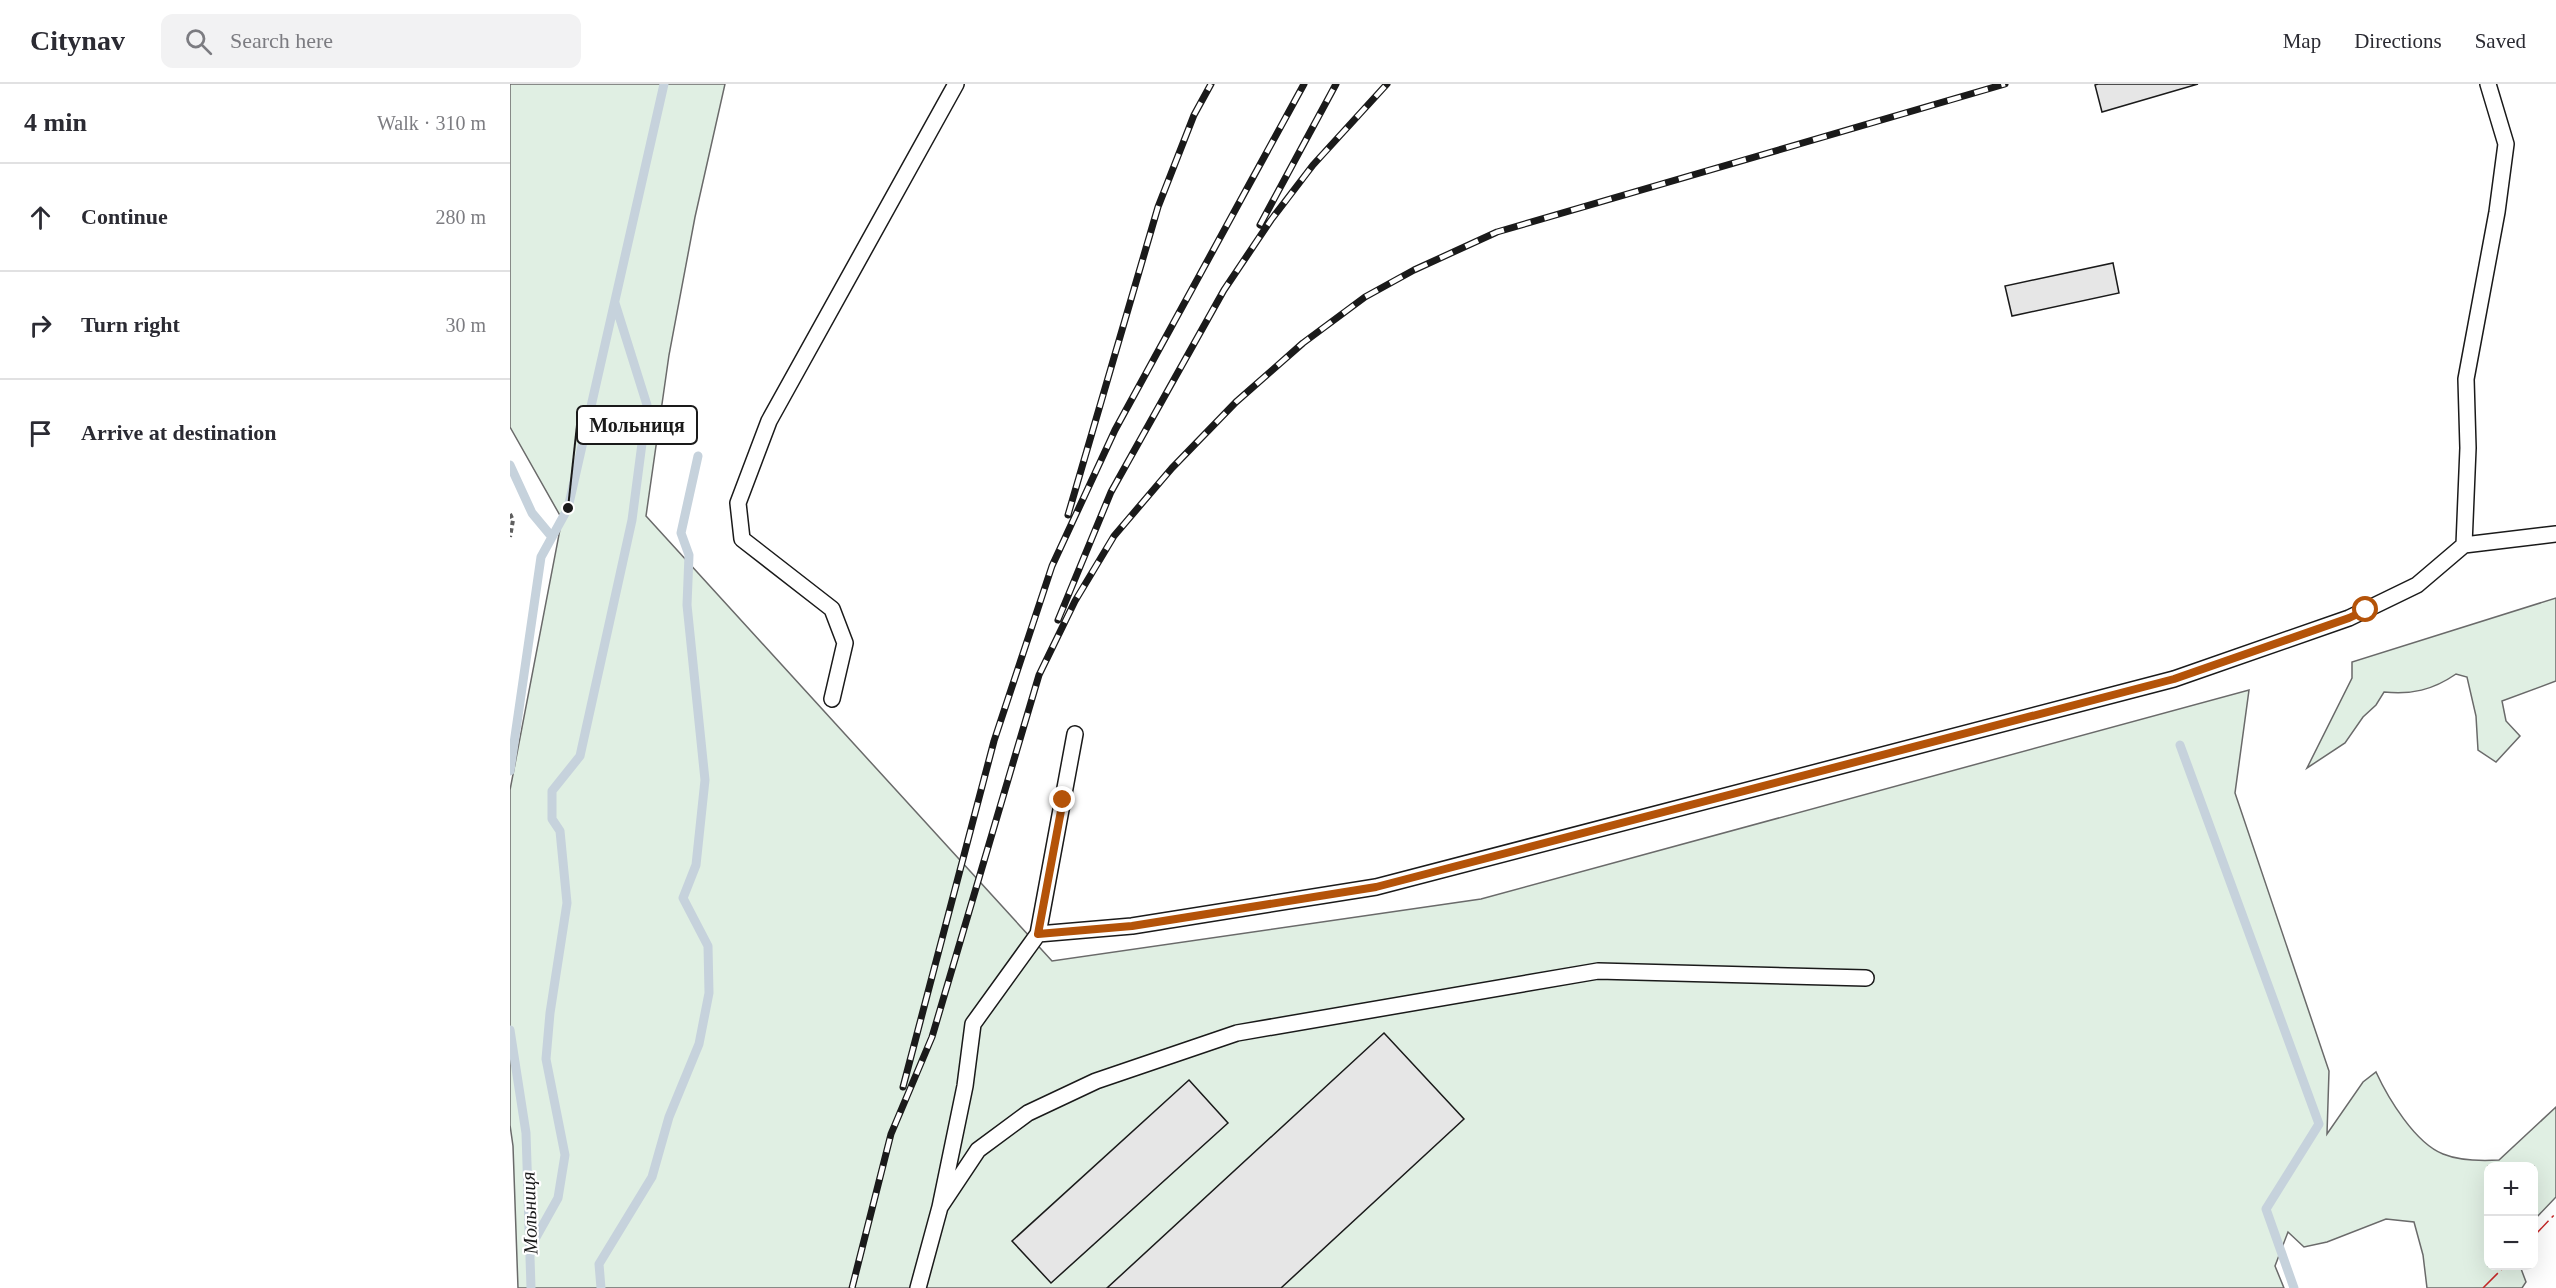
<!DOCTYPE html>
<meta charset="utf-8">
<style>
body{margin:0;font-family:"Times New Roman",serif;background:#f2f2f3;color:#2b2b33}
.controls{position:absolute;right:18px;bottom:18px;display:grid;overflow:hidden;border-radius:12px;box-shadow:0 6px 24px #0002}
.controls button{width:54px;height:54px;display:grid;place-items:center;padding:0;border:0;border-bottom:2px solid #e1e1e2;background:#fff;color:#2b2b33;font:30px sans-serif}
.stop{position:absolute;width:18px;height:18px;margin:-14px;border:4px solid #b45309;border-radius:50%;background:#fff}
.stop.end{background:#b45309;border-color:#fff;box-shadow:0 2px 6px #0008}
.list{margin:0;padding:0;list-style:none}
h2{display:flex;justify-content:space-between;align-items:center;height:78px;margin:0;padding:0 24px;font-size:26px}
h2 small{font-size:20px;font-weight:400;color:#7c7c81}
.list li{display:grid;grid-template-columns:39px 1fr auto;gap:18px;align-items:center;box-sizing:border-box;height:108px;padding:0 24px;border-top:2px solid #e1e1e2}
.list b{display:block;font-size:22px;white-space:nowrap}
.list em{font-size:20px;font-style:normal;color:#7c7c81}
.icon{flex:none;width:33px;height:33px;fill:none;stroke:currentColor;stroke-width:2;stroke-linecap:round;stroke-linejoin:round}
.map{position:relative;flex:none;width:2046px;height:1204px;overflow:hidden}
header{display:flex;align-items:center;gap:36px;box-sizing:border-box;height:84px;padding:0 30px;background:#fff;border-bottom:2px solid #e1e1e2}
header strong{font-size:28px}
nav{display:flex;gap:33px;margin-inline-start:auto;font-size:21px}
.search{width:420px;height:54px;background:#f2f2f3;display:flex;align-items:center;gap:15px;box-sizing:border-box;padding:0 21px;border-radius:12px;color:#7c7c81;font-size:22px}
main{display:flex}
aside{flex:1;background:#fff}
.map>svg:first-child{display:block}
</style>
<header>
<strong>Citynav</strong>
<div class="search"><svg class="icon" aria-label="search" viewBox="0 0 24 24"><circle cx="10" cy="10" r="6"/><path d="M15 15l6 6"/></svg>Search here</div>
<nav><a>Map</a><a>Directions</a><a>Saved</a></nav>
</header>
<main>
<aside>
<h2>4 min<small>Walk · 310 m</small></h2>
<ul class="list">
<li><svg class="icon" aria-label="ahead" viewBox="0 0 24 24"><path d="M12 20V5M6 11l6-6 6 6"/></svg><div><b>Continue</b></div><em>280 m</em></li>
<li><svg class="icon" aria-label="right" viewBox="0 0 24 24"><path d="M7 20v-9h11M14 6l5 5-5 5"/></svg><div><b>Turn right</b></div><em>30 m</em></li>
<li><svg class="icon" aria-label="arrive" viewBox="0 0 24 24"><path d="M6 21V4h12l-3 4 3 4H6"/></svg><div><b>Arrive at destination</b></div></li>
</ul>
</aside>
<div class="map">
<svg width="2046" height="1204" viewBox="0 0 2046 1204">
<rect width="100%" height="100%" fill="#fff"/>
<!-- green -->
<path fill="#e0efe3" stroke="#6a6a6a" stroke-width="1.5" d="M0 0H215L185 133 159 271 136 432 542 877 971 815 1739 606 1725 709 1819 987 1817 1050 1853 998 1866 988C1878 1014 1905 1059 1933 1070 1950 1077 1971 1077 1989 1076L2046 1023V1113L2024 1136V1082H1978V1182H2010L2016 1198 2012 1204H1917L1913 1171 1904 1138 1876 1135 1817 1158 1794 1163 1778 1148 1765 1182 1774 1204H8L3 1062 0 1041V706L52 435 0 343Z
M2046 514V597L1992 617 1996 637 2010 652 1986 678 1968 666 1966 632 1957 593 1946 590C1923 606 1901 611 1874 608L1866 621 1853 633 1835 659 1797 684 1842 594V578Z"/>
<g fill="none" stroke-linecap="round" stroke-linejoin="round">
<!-- stream -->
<path stroke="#c6d2dc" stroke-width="9" d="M0 381 22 429 42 453
M1670 661 1809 1040 1756 1125 1784 1204
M0 687 31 473 58 424 154 0
M0 946 16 1049 21 1204
M20 1164 48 1114 55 1071 36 975 40 929 57 819 50 747 42 735V707L70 672 122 436 137 321 105 219
M91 1204 89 1180 142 1093 159 1033 189 960 199 909 198 862 173 814 186 781 195 696 177 521 179 471 171 449 188 372"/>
</g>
<!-- building -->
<path fill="#e6e6e6" stroke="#1a1a1a" stroke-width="1.5" d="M1588 0H1688L1592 28 1585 1Z
M1603 179 1609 209 1502 232 1495 202Z
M874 949 954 1035 771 1204H597Z
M679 996 718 1039 541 1199 502 1157Z"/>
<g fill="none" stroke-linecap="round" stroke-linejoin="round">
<defs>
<path id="lane" d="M1954 461 1958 364 1956 295 1987 128 1996 60 1978 0
M322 615 335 559 322 525 232 455 228 419 259 337 446 0
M528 850 565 650
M430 1123 455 1002 463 940 528 850 622 842 866 803 1664 595 1839 534 1907 501 1954 461 2046 450
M408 1204 430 1123 468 1066 518 1029 586 997 727 949 1088 887 1356 894"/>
</defs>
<!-- lane casing -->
<use href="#lane" stroke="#1a1a1a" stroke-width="18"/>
<!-- path -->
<path stroke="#5f5f5f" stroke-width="4" stroke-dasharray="4.5 3" stroke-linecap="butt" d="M0 430 3 436 0 453"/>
<!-- lane -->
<use href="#lane" stroke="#fff" stroke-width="15"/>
<defs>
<path id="rail" d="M750 141 826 0
M558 431 648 123 684 31 701 0
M548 536 601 408 714 206 761 136 803 81 877 0
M393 1003 484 657 542 482 605 346 794 0
M342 1204 381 1050 422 953 529 591 565 517 604 452 662 384 726 318 793 259 855 213 904 186 987 148 1495 0"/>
</defs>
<!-- rail casing -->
<use href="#rail" stroke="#1a1a1a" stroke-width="7"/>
<!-- rail -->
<use href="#rail" stroke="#fff" stroke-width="4.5" stroke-dasharray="14" stroke-linecap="butt"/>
<!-- power -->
<path stroke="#c62828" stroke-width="1.5" stroke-dasharray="21 4.5 3 4.5" stroke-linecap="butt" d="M2024 1152 2046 1129
M1973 1204 1995 1182"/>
</g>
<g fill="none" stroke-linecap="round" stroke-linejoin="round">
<!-- route -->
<path stroke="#b45309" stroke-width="8" d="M553 716 528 850 622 842 866 803 1664 595 1839 534 1856 526"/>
</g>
<g text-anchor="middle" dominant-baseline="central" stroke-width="4.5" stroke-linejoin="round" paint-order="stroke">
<!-- water labels -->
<g font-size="20" font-style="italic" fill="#1a1a1a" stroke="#fff">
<text transform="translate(19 1129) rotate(-92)">Мольниця</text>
</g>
</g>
<!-- callouts -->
<path fill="none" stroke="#1a1a1a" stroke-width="2" d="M58 424L67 341"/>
<circle fill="#1a1a1a" stroke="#fff" stroke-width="2" cx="58" cy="424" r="6"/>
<rect fill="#fff" stroke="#1a1a1a" stroke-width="2" x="67" y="322" width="120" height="38" rx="6"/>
<g font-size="20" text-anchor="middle" font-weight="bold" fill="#1a1a1a">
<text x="127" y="348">Мольниця</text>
</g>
</svg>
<div class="controls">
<button>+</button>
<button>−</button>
</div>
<div class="stop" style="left:1856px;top:526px"></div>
<div class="stop end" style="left:553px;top:716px"></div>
</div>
</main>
